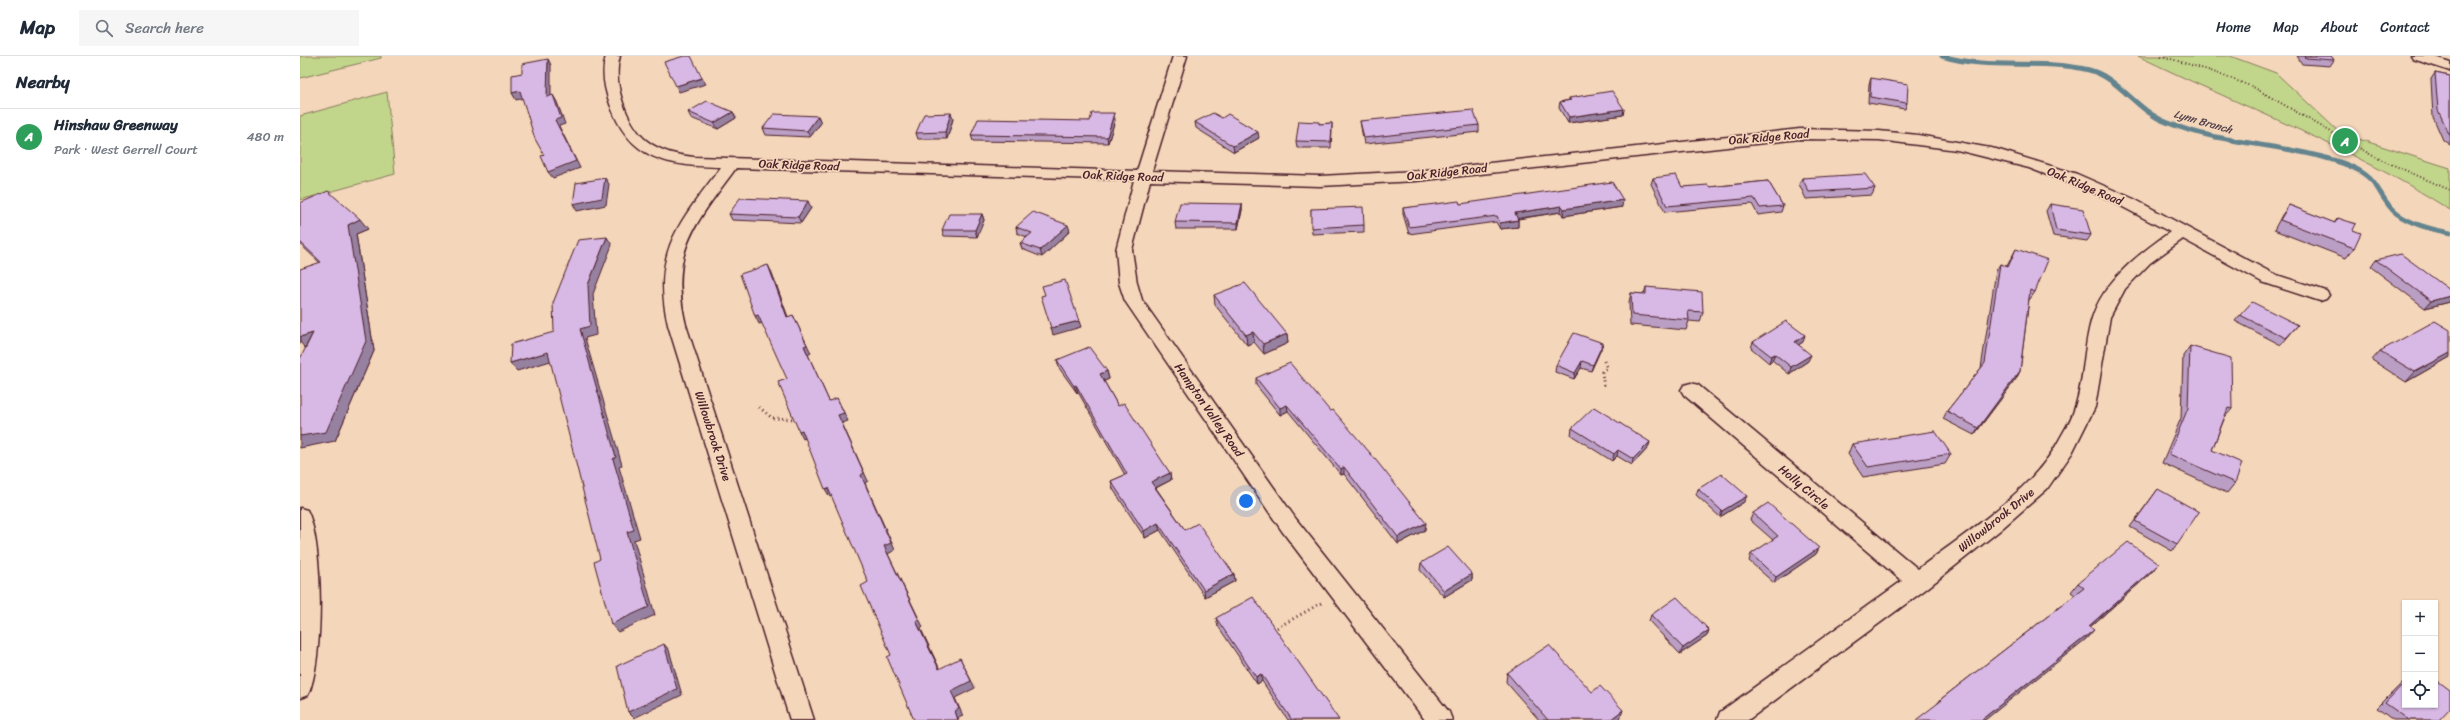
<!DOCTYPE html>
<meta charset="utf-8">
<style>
body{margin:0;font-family:Sriracha,sans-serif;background:#f6f6f7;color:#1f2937}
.controls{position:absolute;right:12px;bottom:12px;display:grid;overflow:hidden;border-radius:0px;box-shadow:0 1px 3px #0004}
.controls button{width:36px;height:36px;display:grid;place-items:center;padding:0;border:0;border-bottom:1px solid #e0e1e3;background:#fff;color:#1f2937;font:20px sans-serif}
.you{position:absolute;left:946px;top:445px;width:14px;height:14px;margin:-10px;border:3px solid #fff;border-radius:50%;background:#1a73e8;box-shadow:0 0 0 6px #1a73e833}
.badge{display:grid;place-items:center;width:26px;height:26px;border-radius:50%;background:#4a1f2b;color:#fff;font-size:13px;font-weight:700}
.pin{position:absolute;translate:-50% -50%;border:2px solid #fff;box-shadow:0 1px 4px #0006}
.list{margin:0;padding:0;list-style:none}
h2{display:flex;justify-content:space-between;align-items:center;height:52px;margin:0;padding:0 16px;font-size:17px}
h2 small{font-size:13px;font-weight:400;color:#747a83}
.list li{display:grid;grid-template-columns:26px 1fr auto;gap:12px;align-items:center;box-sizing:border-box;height:56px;padding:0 16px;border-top:1px solid #e0e1e3}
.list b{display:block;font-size:15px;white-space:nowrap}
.list p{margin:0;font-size:13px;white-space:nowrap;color:#747a83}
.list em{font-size:13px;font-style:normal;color:#747a83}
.icon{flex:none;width:22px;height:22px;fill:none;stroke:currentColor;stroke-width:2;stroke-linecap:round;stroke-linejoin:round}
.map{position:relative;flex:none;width:2150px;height:664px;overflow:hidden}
header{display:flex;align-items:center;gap:24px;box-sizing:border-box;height:56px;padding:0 20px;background:#fff;border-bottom:1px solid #e0e1e3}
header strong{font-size:19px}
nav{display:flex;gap:22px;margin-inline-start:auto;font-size:14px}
.search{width:280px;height:36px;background:#f6f6f7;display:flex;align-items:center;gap:10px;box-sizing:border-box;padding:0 14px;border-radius:0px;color:#747a83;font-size:15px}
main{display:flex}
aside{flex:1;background:#fff}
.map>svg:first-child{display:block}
</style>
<header>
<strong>Map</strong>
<div class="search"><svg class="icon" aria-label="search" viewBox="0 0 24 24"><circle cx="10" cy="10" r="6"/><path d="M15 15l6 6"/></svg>Search here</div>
<nav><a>Home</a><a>Map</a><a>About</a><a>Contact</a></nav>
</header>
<main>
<aside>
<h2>Nearby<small></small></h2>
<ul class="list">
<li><span class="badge" style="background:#2e9e5b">A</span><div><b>Hinshaw Greenway</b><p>Park · West Gerrell Court</p></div><em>480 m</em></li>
</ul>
</aside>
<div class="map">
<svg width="2150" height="664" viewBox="0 0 2150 664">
<rect width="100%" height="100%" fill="#f4d6ba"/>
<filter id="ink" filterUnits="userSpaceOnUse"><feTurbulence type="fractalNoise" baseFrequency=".025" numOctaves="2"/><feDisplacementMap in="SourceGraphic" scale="8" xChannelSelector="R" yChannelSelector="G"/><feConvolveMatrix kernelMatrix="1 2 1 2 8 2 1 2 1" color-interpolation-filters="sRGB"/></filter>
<g filter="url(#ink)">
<!-- green -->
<path fill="#c2d68b" stroke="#867a5b" d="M0 0H81V2L0 22Z
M1838 0H1930L1976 17 2040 77 2150 112V154C2052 91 1942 51 1838 0Z
M87 36 95 118 0 144V60Z"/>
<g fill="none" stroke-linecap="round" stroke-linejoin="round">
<!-- stream -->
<path stroke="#64848e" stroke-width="5" d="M1642 0C1690 15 1740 2 1789 14 1818 21 1836 54 1866 66 1921 89 1981 87 2036 105 2049 109 2064 115 2073 126 2081 136 2086 149 2096 157 2112 169 2132 173 2150 177"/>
<defs>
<path id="minor" d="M306 0H320C312 26 326 68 347 85 361 96 378 99 394 101L837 115 873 0H887L852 115 1020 120 1116 115 1500 73 1579 75 1618 79 1696 93 1777 118 1834 143 1974 218 2026 235 2029 239 2026 243 2020 245 1962 226 1883 183 1850 207 1825 233 1810 261 1795 351 1772 397 1747 433 1699 475 1626 533 1448 664H1417L1420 656 1602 525 1384 339 1381 334 1384 329 1391 327 1398 329 1618 513C1663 479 1731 436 1758 386 1764 375 1772 363 1775 351 1785 322 1783 290 1792 262 1804 224 1839 198 1870 176L1802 140 1729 112 1657 94 1579 84 1500 83 1116 125 1020 130 850 125 832 194 837 227 842 244 996 463 1149 656 1152 664H1125L982 475 825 245 819 227 816 194 834 124 436 112C395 168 368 196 386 269L514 664H490L368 269C351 196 379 167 421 111 368 110 329 104 310 48 304 32 301 16 306 0Z
M2111 0H2132L2150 6V15L2113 3Z
M0 452 7 454C24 486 24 605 8 639L0 642Z"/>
</defs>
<!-- minor casing -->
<use href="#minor" stroke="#4a1f2b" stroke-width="3"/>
<!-- path-far1 -->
<path stroke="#4a1f2b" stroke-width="2" stroke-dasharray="1 2.5" stroke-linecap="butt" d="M1861 0 1911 15 1953 31 2073 100 2150 134"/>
<!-- path -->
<path stroke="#4a1f2b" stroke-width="3" stroke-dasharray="1 3.5" stroke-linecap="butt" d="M1304 305 1307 312 1302 316 1304 332
M459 351 472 362 494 363
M973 574 1023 546"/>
<!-- minor -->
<use href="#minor" fill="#f4d6ba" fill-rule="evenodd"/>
</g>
<!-- wall -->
<path fill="#ba9ec4" stroke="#4a1f2b" d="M1997 0H2031L2034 4 2030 10 2002 8Z
M2135 17 2150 20V89L2143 84 2133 61 2131 23Z
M1571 22 1607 47 1605 53 1568 47 1569 28Z
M1269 42 1324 53 1323 59 1268 67 1259 52 1260 46 1269 44Z
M388 56H433L436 62 418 73 391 62Z
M518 60 521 67 510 81 466 79 463 72Z
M922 62 959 82 934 96 896 72 895 66Z
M653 63 647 83H618L616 77Z
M815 64 808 87 673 85 671 79 790 65Z
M1060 65 1179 69V76L1064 88 1061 71Z
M1032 67V74L1031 92H997L996 85 1019 68Z
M1353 122 1382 131H1409L1468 125 1483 150 1481 156 1458 159 1452 148 1365 156 1351 128Z
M1502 122 1575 132 1572 139 1506 143 1499 128Z
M0 147 68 173 56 178 74 295 35 385 6 292 20 207 0 188Z
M942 148V154L938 173H876L875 166Z
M1160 148 1322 151 1263 160 1261 156 1218 163V171L1200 173 1196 166 1109 178 1103 158V152Z
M1750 148 1791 179 1787 185 1753 180 1746 155Z
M1989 149 2034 167 2038 162 2053 174 2054 192 2046 202 1974 174 1982 159Z
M511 152 501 167 432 164 429 158Z
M1011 153 1064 169V176L1012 178Z
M682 158 684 164 677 181 644 180 642 174Z
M716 171 770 175 742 201 722 193 720 187 727 181 717 177Z
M1716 193 1735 236 1730 243H1729L1720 315 1716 323 1674 379 1643 363 1647 355 1681 312 1696 215 1700 208 1707 210Z
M2076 204 2150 234V246L2125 252 2071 211Z
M1346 231 1403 256 1400 266 1389 265 1386 274 1330 269 1329 246 1331 237 1344 238Z
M914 239 987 278 988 287 964 298 954 286 947 289 915 249Z
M1940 259 1998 269 1981 289 1935 265Z
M1453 286H1503L1498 289 1508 305 1489 318 1472 304 1469 307 1451 292Z
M1890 290 1932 353 1925 361 1912 394 1935 427 1927 437 1862 407 1881 362 1883 300Z
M1301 293 1291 315 1281 312 1274 323 1255 316 1256 309Z
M2080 295 2150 301 2106 326 2072 304Z
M757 304 807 315 809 323 804 325 818 350 870 417 871 424 856 432 885 474 934 518 935 525 905 541 860 474 845 482 813 433 811 425 825 419 778 336 777 337 759 312Z
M956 322 1030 355 1125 474 1098 488 1044 418 1041 419 988 355 980 359 956 329Z
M1272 372 1350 386 1348 392 1332 409 1317 400 1312 405 1271 379Z
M1552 388 1651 398 1645 408 1563 421 1548 398Z
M1398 433 1444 446 1420 461 1396 439Z
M1858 433 1877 488 1872 495 1830 471Z
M1453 457 1519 492 1516 498 1474 527 1449 505 1451 498 1473 484 1450 464Z
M1121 507 1172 518V524L1144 541 1120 514Z
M1851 517 1790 571 1786 583 1637 648 1641 643 1775 539 1771 536 1778 527Z
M1351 559 1407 580 1380 598 1349 565Z
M916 562 1039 664H988L962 625 957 628 918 570Z
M1207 617 1292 636 1320 663 1319 664H1239L1206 626Z
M2105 624V649L2139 664H2093L2077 652Z"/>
<!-- shaded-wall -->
<path fill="#9781a0" stroke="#4a1f2b" d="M248 3 251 9V47L247 41Z
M402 22 406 28 379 36 376 30Z
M220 35 224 42 216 44 212 37Z
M253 39 257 46 265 68 259 70 280 112 253 122 248 116 255 64Z
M1324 53 1323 59 1268 67 1269 61Z
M433 56 436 62 418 73 414 67Z
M651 57 653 63 647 83 645 76Z
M814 57 815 64 808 87 807 81Z
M518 60 521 67 510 81 507 75Z
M958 76 959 82 934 96 933 90Z
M305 122 309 128 306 149 277 155 273 148Z
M1323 144 1322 151 1263 160 1264 153Z
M508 145 511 152 501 167 498 161Z
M942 148V154L938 173V167Z
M1262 150 1261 156 1214 163 1215 157Z
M682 158 684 164 677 181 675 174Z
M60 163 68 173 56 178 74 295 35 385 0 392V380L48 169Z
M1218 164V171L1200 173V167Z
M768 169 770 175 742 201 740 194Z
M307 181 312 189 293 238 296 279 285 282 322 409 319 411 340 482 334 484 355 559 318 576 311 568 327 476 313 403 280 273 288 229Z
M468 209 472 217 491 269 487 261Z
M2150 240V246L2125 252 2131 245Z
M458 259 463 267 459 268 455 260Z
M493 259 511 297 508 299 533 354 504 290Z
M779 265 781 271 753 279 751 272Z
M953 276 954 286 947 289 946 279Z
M13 277 5 292 0 286V281Z
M987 278 988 287 964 298 963 288Z
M1505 279 1503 286 1492 293 1495 286Z
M1303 287 1301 293 1291 315 1293 309Z
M248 296 254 304 217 315 210 307Z
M2150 297V301L2106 326 2115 316Z
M1475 298 1472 304 1469 307 1471 300Z
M1511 299 1508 305 1489 318 1491 311Z
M1282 305 1281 312 1274 323 1275 317Z
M807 315 809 323 802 326 800 318Z
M1720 315 1716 323 1674 379 1678 372Z
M776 329 778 336 777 337 774 330Z
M537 342 548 365 542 367 568 425 565 427 595 494 588 498 623 571 621 573 643 620 616 565 584 490 538 359Z
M987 349 988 355 980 359V352Z
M502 374 506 382 503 383 499 375Z
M1350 386 1348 392 1332 409 1333 403Z
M1318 394 1317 400 1312 405 1314 398Z
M1044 411V418L1041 419V413Z
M870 417 871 424 853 433 851 426Z
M528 432 532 440 530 441 525 433Z
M1447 440 1444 446 1420 461 1422 455Z
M858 467 860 474 845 482 844 475Z
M1126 467 1125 474 1098 488V481Z
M1519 492 1516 498 1474 527 1476 521Z
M1859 508 1851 517 1781 579 1789 570Z
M934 518 935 525 905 541 904 534Z
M1172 518V524L1144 541V535Z
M1409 574 1407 580 1380 598 1383 592Z
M1794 574 1786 583 1685 664H1681Z
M364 588 369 594 382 639 334 662 328 656Z
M660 602 675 632 655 642 663 660 658 662 659 664H658L655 655 651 635Z
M961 618 962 625 957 628 956 621Z
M1323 654 1320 663 1319 664H1310Z"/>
<!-- building -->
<path fill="#d8b8e4" stroke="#4a1f2b" d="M384 0H391L402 22 376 30 364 6Z
M2005 0H2031L2034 4 2006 2Z
M248 3 247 41 253 39 261 62 255 64 276 105 248 116 241 100 244 99 235 83 220 35 212 37V19L222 17V8Z
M2135 17 2150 20V79L2149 78 2138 54Z
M1571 22 1608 28 1607 47 1570 41Z
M1312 35 1324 53 1269 61 1260 46 1271 44 1269 42Z
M407 45 433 56 414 67 388 56Z
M1173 54 1179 69 1064 82 1060 65Z
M651 57 645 76 616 77 624 58Z
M792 57H814L807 81 671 79 678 63 790 65Z
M913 57 922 62 928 58 958 76 933 90 895 66Z
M474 58 518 60 507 75 463 72Z
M999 65 1019 66V68L1032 67 1031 86 996 85Z
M1565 118 1575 132 1509 136 1502 122Z
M1376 119 1382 131 1408 129 1409 131 1468 125 1483 150 1460 152 1454 142 1367 150 1353 122Z
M305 122 302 142 273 148 276 127Z
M1312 126 1323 144 1264 153 1262 150 1215 157 1218 164 1200 167 1197 160 1109 171 1103 152 1159 145 1160 148Z
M28 135 60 163 48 169 66 285 26 376 0 380V303L13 277 0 281V213L21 206 0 186V147Z
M440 142 508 145 498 161 429 158Z
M880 147 942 148 938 167 875 166Z
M1750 148 1783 153 1791 179 1756 174Z
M1989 149 2035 167 2038 162 2056 168 2053 174 2061 177 2054 192 1980 164Z
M1063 151 1064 169 1011 172V153Z
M733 156 768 169 740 194 720 187 732 177 716 171Z
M649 158H682L675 174H642Z
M307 181 288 229 290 270 280 273 316 401 313 403 334 474 327 476 349 551 311 568 294 506 300 503 248 296 210 307 211 288 254 276 253 247 278 184Z
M1716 193 1748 204 1735 236 1730 234 1720 315 1678 372 1647 355 1685 307 1700 208 1708 211Z
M2101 198 2150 234V240L2131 245 2076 204Z
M468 209 487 261 493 259 507 289 504 290 529 345 537 342 544 357 538 359 564 417 561 419 591 487 584 490 619 564 616 565 639 613 660 602 671 625 651 635 659 653 655 655 658 664H614L587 601 591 599 561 530 568 526 528 432 525 433 502 374 499 375 478 326 487 323 458 259 455 260 440 218Z
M765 224 779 265 751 272 741 240 745 239 742 230Z
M945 227 987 278 963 288 953 276 946 279 914 239Z
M1346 231 1402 236 1403 256 1388 255 1389 264 1332 259 1331 237 1346 238Z
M1952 246 1998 269 1986 282 1940 259Z
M1486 265 1505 279 1495 286 1511 299 1491 311 1475 298 1471 300 1453 286Z
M2135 265 2150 274V297L2115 316 2080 295Z
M1274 277 1303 287 1293 309 1282 305 1275 317 1256 309Z
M1890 290 1931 302 1932 353 1928 352 1912 394 1942 407 1935 427 1869 398 1888 352Z
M789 291 807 315 800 318 818 350 824 347 870 417 851 426 885 474 898 467 934 518 904 534 858 467 844 475 811 425 827 418 776 329 774 330 757 304Z
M990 307 1030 355 1033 354 1071 398 1126 467 1098 481 1044 411 1041 413 987 349 980 352 956 322Z
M1294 351 1350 386 1333 403 1318 394 1314 398 1272 372Z
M1635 375 1651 398 1568 411 1552 388Z
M1422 418 1447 440 1422 455 1398 433Z
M1858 433 1899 456 1877 488 1835 465Z
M1468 447 1519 492 1476 521 1451 498 1478 480 1453 457Z
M1828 486 1859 508 1789 570 1794 574 1681 664H1616L1642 644 1641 643 1784 532 1778 527Z
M1148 491 1172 518 1144 535 1121 507Z
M953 541 1039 664H992L961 618 956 621 916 562Z
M1377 541 1409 574 1383 592 1351 559Z
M364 588 377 633 328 656 317 610Z
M1249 589 1292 636 1300 630 1323 654 1310 664H1248L1207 617Z
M2135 623 2150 634V652L2139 664H2109L2085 647 2105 626V649H2135Z"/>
</g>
<g text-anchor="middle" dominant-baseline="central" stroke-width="3.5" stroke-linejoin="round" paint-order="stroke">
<!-- far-water labels -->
<g font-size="11" font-style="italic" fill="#53414c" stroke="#f4d6ba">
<text transform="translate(1903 66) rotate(16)">Lynn Branch</text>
</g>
<!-- street labels -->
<g font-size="12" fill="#4a1f2b" stroke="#f4d6ba">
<text transform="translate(1469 81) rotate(-5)">Oak Ridge Road</text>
<text transform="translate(499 109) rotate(2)">Oak Ridge Road</text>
<text transform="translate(1147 116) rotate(-6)">Oak Ridge Road</text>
<text transform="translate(823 120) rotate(2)">Oak Ridge Road</text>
<text transform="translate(1785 130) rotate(23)">Oak Ridge Road</text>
<text transform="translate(909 354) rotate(55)">Hampton Valley Road</text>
<text transform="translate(413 380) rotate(72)">Willowbrook Drive</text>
<text transform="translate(1504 431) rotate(40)">Holly Circle</text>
<text transform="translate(1696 464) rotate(-39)">Willowbrook Drive</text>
</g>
</g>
</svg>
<div class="controls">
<button>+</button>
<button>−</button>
<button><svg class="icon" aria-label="locate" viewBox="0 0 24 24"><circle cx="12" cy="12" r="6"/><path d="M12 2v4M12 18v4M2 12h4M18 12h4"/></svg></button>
</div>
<div class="you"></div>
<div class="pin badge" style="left:2045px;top:85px;background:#2e9e5b">A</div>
</div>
</main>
